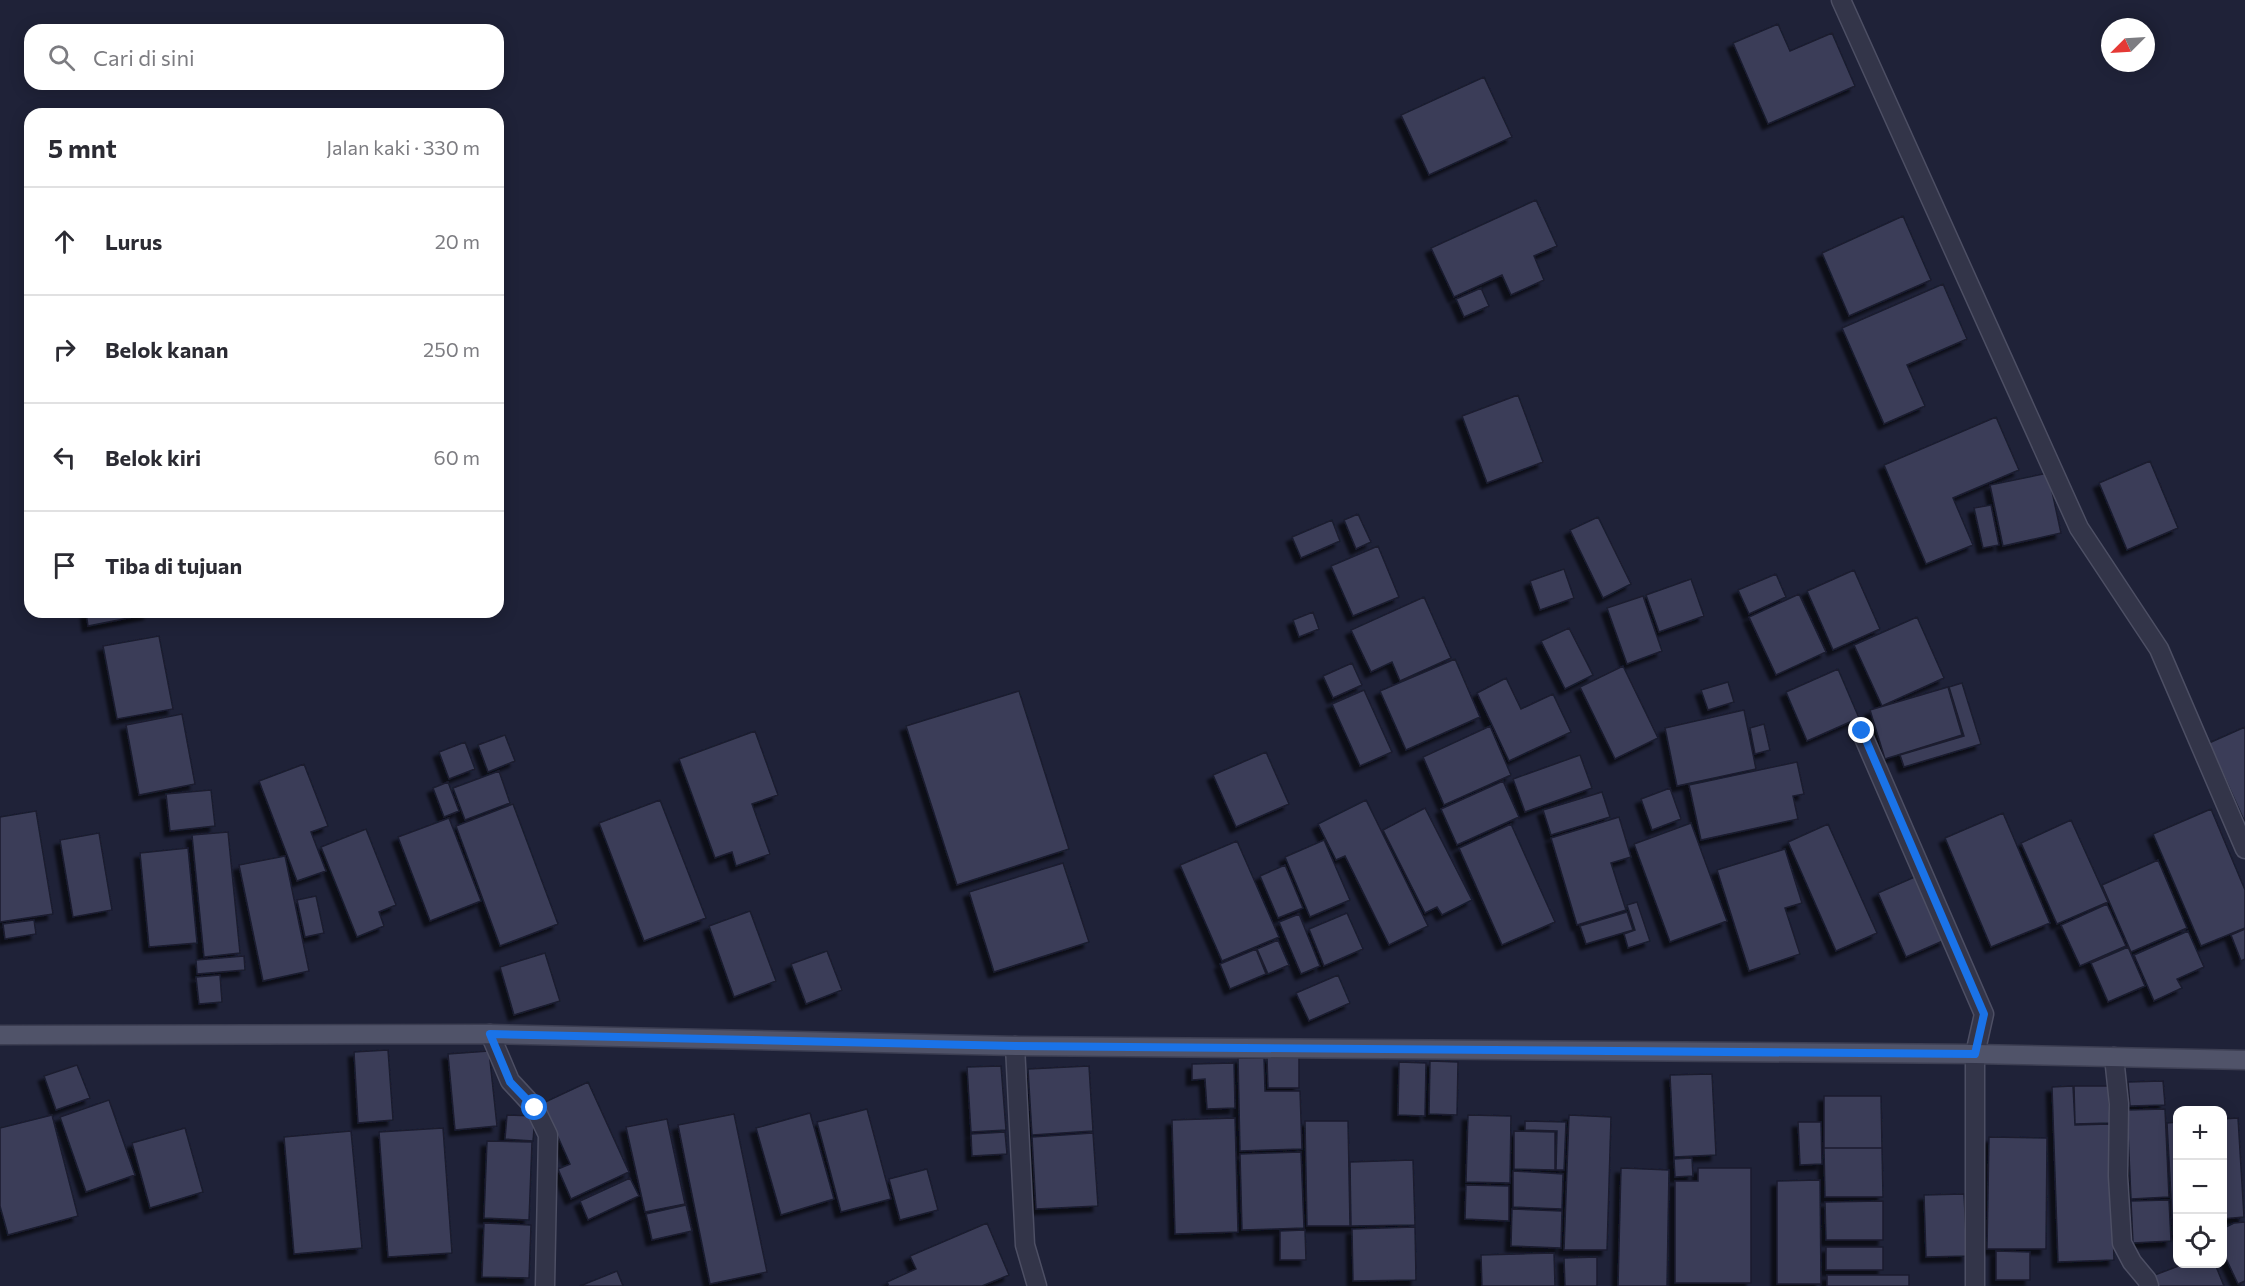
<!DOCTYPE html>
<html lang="id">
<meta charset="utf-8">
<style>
body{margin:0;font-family:Commissioner,sans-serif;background:#f2f2f3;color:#2b2b33}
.controls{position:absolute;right:18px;bottom:18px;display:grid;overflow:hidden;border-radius:12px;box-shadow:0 3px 15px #0003}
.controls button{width:54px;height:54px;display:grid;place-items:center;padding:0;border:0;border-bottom:2px solid #e1e1e2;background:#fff;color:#2b2b33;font:30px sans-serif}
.compass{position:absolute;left:2101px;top:18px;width:54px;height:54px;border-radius:50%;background:#fff;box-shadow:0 3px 15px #0003;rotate:246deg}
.stop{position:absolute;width:18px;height:18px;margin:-14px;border:4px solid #1a73e8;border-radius:50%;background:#fff}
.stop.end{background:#1a73e8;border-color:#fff;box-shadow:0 2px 6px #0008}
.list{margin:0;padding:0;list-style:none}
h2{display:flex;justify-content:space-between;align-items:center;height:78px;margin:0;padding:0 24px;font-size:26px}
h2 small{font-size:20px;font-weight:400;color:#7c7c81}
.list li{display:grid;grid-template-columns:39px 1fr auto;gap:18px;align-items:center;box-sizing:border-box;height:108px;padding:0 24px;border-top:2px solid #e1e1e2}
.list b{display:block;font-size:22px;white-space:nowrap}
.list em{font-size:20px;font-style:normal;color:#7c7c81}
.icon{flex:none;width:33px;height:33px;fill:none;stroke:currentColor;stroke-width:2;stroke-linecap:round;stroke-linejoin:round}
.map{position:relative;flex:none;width:2245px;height:1286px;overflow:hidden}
.search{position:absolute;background:#fff;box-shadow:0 3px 15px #0003;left:24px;top:24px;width:480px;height:66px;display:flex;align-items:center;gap:15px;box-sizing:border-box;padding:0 21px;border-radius:18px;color:#7c7c81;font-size:22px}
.panel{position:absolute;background:#fff;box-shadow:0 3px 15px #0003;left:24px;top:108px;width:480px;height:510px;border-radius:18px}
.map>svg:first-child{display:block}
</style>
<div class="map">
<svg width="2245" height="1286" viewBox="0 0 2245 1286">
<defs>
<filter id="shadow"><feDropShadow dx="-5.5" dy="5.5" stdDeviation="1.5" flood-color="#0009"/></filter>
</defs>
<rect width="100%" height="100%" fill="#1f2238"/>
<!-- building -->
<path fill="#3b3e59" stroke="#1a1c2f" stroke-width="1.5" filter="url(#shadow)" d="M1778 24 1790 51 1832 33 1855 86 1768 124 1733 43Z
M1484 77 1512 137 1429 175 1401 115Z
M1536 200 1557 246 1534 256 1544 280 1511 295 1502 275 1454 297 1431 248Z
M1903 216 1931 280 1849 316 1822 253Z
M1943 284 1967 339 1907 365 1925 406 1884 424 1842 328Z
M1481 288 1489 306 1464 317 1456 299Z
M1518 395 1543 462 1487 483 1462 416Z
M1996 417 2019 470 1953 498 1973 545 1926 564 1884 465Z
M2150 461 2178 528 2127 550 2099 483Z
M2048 473 2061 533 2003 546 1990 485Z
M1991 505 1999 545 1983 548 1974 508Z
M1358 514 1371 542 1356 549 1344 520Z
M1598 517 1631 584 1603 598 1570 530Z
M1332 520 1340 541 1301 558 1292 537Z
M1378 546 1399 597 1353 616 1331 566Z
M1564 569 1574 598 1540 610 1530 581Z
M1854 570 1880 629 1833 650 1807 591Z
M1776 574 1786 597 1749 614 1738 590Z
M1691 579 1704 616 1659 632 1646 595Z
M1799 594 1826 652 1776 675 1749 617Z
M1643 596 1662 651 1627 664 1607 608Z
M1424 597 1451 658 1400 681 1392 662 1371 672 1351 630Z
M86 612H148L149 614 88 626Z
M1313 612 1319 629 1299 637 1293 620Z
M1917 617 1944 678 1882 706 1854 645Z
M1569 628 1593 675 1565 689 1541 641Z
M159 636 173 709 117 719 103 646Z
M1455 659 1480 717 1406 750 1380 691Z
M1352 663 1362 685 1333 698 1323 676Z
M1623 666 1658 738 1615 759 1580 687Z
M1838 669 1859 718 1807 741 1786 692Z
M1506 678 1521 709 1553 694 1571 732 1509 761 1477 693Z
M1728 682 1734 702 1708 710 1701 690Z
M1962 683 1981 744 1904 767 1900 755 1964 736 1949 687Z
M1948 687 1962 735 1885 759 1870 710Z
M1364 690 1392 752 1360 766 1332 704Z
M1019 691 1069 849 957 885 906 726Z
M1744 710 1756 769 1677 786 1665 728Z
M182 714 195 784 139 795 126 725Z
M1764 724 1770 750 1755 754 1750 728Z
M1490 726 1511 775 1444 805 1423 757Z
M2245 727V820H2244L2209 743Z
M755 731 778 795 752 804 770 854 736 866 732 852 715 858 679 759Z
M505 735 515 761 488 772 478 745Z
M465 742 475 769 449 779 439 752Z
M1266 752 1289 804 1236 827 1213 775Z
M1580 755 1592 788 1525 812 1513 779Z
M1797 762 1804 794 1793 796 1798 819 1701 840 1689 785Z
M304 764 328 826 311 832 326 871 297 881 259 781Z
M499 771 510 803 465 820 453 788Z
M1503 781 1519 817 1457 845 1441 809Z
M448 782 459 811 444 817 433 788Z
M1670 788 1681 819 1652 830 1641 799Z
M211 790 215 826 170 831 166 794Z
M1602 792 1610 817 1551 835 1543 810Z
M660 800 706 918 644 941 599 823Z
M1366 800 1428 926 1389 945 1345 856 1336 860 1318 824Z
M513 804 558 924 500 946 456 826Z
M1425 808 1472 900 1442 915 1437 907 1425 913 1383 830Z
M2211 809 2245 890V928L2201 946 2153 834Z
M36 811 53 914 0 922V817Z
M2003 813 2050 923 1991 947 1945 838Z
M1619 817 1631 857 1611 863 1626 910 1577 925 1551 838Z
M449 818 481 901 430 921 398 837Z
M2071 820 2108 902 2057 924 2021 843Z
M1691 823 1727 921 1670 942 1634 844Z
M1511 824 1555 922 1502 945 1459 848Z
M1828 824 1877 933 1836 951 1788 842Z
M366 829 396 905 379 912 384 926 357 937 321 847Z
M228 832 240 953 204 957 192 835Z
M99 833 112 910 73 917 60 840Z
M1324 840 1350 900 1310 917 1285 857Z
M1237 841 1279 937 1222 961 1180 865Z
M188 848 197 943 149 947 140 853Z
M1785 849 1802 903 1785 908 1800 954 1749 971 1717 870Z
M285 856 309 971 263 981 239 865Z
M2158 860 2187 928 2131 952 2102 885Z
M1063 863 1089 942 994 972 969 892Z
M1285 865 1303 908 1278 918 1260 876Z
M1917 876 1945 940 1906 957 1878 893Z
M316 896 324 933 305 937 297 900Z
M1637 902 1650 941 1628 948 1624 934 1635 930 1627 905Z
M2107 904 2126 946 2080 966 2061 925Z
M750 911 776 981 734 997 709 926Z
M1627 912 1633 930 1586 944 1580 926Z
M1347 913 1363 949 1324 966 1309 929Z
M1299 914 1320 966 1301 974 1279 922Z
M34 920 36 934 5 939 3 924Z
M2245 929V959L2241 961 2231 935Z
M2188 931 2204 967 2177 979 2182 988 2154 1001 2134 955Z
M1278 940 1289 965 1268 974 1257 949Z
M2128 947 2145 986 2108 1002 2091 963Z
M1256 949 1266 974 1230 989 1220 964Z
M827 951 842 990 806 1004 791 964Z
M545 953 560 1001 514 1015 500 967Z
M244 956 245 970 197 974 196 960Z
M220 975 222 1002 199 1004 196 977Z
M1338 975 1350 1003 1309 1021 1296 993Z
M388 1050 393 1120 358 1123 354 1052Z
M489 1051 497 1126 455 1130 448 1054Z
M1267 1057H1299V1088H1268Z
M1238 1058H1264L1265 1091H1300L1302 1149 1240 1151Z
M1430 1061 1458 1062 1457 1115 1429 1114Z
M1399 1062 1426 1063 1425 1116 1398 1115Z
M1234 1063 1235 1108 1207 1109 1205 1079 1192 1080V1064Z
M77 1065 90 1098 56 1110 44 1076Z
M1001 1066 1006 1130 971 1132 967 1067Z
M1089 1066 1093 1131 1032 1135 1028 1069Z
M1712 1074 1716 1155 1674 1157 1670 1075Z
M2163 1081 2165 1105 2130 1106 2128 1082Z
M588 1082 629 1172 571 1199 558 1169 570 1164 543 1103Z
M2073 1086 2075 1125 2110 1124 2114 1260 2058 1262 2052 1087Z
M2074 1086H2109L2110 1123 2075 1124Z
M1824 1096H1881L1882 1148H1824Z
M109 1100 135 1175 86 1192 60 1117Z
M867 1109 891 1199 841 1212 817 1122Z
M2165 1109 2169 1197 2131 1199 2127 1110Z
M810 1113 834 1199 781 1215 756 1128Z
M734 1114 767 1272 710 1284 678 1125Z
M52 1115 78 1216 8 1235 0 1206V1128Z
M507 1115 535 1116 533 1141 505 1139Z
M1468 1115 1511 1116 1510 1183 1466 1182Z
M1569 1115 1611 1117 1607 1250H1564Z
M1235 1118 1238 1232 1175 1234 1172 1120Z
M2238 1118 2244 1217 2222 1219V1119Z
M667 1119 685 1204 645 1212 626 1127Z
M1305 1121H1348L1350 1226H1307Z
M1525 1121 1566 1122 1564 1170H1556L1557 1131 1525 1130Z
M1798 1122H1821L1822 1164 1800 1165Z
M2178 1122V1234H2173L2167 1123Z
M185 1128 203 1192 150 1208 132 1143Z
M443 1128 452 1253 388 1257 379 1132Z
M351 1131 362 1248 294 1254 284 1137Z
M1514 1131 1555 1132V1170L1514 1169Z
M1005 1132 1007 1154 972 1156 971 1134Z
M1093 1133 1098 1206 1036 1209 1032 1137Z
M1989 1137 2047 1138 2046 1249H1987Z
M487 1141 532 1142 529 1220 484 1218Z
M1824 1148H1882L1883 1197H1825Z
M1301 1152 1304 1228 1242 1230 1240 1154Z
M1692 1158 1693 1176 1675 1177 1674 1159Z
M1413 1160 1415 1225 1351 1226 1350 1162Z
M1621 1168 1669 1170 1667 1286H1618Z
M1698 1168H1751V1283H1675V1181H1698Z
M927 1169 938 1210 900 1220 889 1179Z
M1513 1171 1563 1174 1562 1209 1513 1207Z
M630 1178 639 1196 588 1220 580 1201Z
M1820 1180 1821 1284H1777V1181Z
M1466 1185 1509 1186V1221L1465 1219Z
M1964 1194 1967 1256 1926 1257 1924 1195Z
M2169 1200 2171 1241 2133 1243 2131 1201Z
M1883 1201V1240H1826L1825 1202Z
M686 1205 692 1231 652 1240 646 1214Z
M1512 1209 1562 1211 1561 1248 1511 1246Z
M2245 1222V1281L2238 1284 2222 1250V1229L2234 1223Z
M484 1223 531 1225 529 1278 482 1277Z
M987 1223 1009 1275 982 1286H889L887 1282 916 1269 910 1256Z
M1415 1227 1416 1280 1353 1281 1352 1229Z
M1305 1230 1306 1260H1280V1231Z
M1826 1247H1883V1270H1826Z
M1996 1251 2030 1252V1280H1996Z
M1554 1253 1555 1286H1482L1481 1255Z
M1597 1257V1286H1565L1564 1258Z
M2184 1264H2215L2224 1286H2156L2152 1276Z
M617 1271 623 1286H580Z
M1827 1275H1909V1286H1827Z"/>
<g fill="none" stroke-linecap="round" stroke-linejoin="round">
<defs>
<path id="street" d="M1841 0 2079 528 2159 649 2245 849
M1861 731 1984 1014 1975 1054V1286
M490 1034 510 1081 535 1108 548 1135 545 1286
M1015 1046 1025 1245 1037 1286
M2114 1057 2119 1104 2118 1176 2122 1243 2132 1262 2147 1280 2149 1286"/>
<path id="primary" d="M0 1035 490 1034 1015 1046 1975 1054 2245 1060"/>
</defs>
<!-- street casing -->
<use href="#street" stroke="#4d4f64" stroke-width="21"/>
<!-- primary casing -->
<use href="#primary" stroke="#3c3e52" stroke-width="21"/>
<!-- street -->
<use href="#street" stroke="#333549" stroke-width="18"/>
<!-- primary -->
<use href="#primary" stroke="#505369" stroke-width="18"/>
</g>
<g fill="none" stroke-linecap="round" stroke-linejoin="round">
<!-- route -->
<path stroke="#1a73e8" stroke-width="8" d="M535 1108 510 1082 490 1034 1015 1046 1975 1054 1984 1014 1862 731"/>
</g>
</svg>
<div class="controls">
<button>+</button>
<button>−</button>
<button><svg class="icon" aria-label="locate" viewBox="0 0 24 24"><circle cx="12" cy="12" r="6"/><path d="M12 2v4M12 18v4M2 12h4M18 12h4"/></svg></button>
</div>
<svg class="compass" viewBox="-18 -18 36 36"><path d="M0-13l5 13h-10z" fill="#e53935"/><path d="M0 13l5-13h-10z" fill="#7c7c81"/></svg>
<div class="stop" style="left:535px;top:1108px"></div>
<div class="stop end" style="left:1862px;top:731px"></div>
<div class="search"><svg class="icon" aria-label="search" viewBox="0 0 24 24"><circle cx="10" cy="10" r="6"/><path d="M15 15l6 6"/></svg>Cari di sini</div>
<section class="panel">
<h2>5 mnt<small>Jalan kaki · 330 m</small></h2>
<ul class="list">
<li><svg class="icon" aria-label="ahead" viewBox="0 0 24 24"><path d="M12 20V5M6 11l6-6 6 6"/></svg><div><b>Lurus</b></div><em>20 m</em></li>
<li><svg class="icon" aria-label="right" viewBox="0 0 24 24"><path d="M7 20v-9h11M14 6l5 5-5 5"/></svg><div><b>Belok kanan</b></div><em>250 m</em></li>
<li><svg class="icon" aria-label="left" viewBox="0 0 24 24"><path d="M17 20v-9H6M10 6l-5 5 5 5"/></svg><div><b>Belok kiri</b></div><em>60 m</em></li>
<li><svg class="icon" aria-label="arrive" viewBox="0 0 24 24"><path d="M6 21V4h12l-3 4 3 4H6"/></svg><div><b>Tiba di tujuan</b></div></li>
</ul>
</section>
</div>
